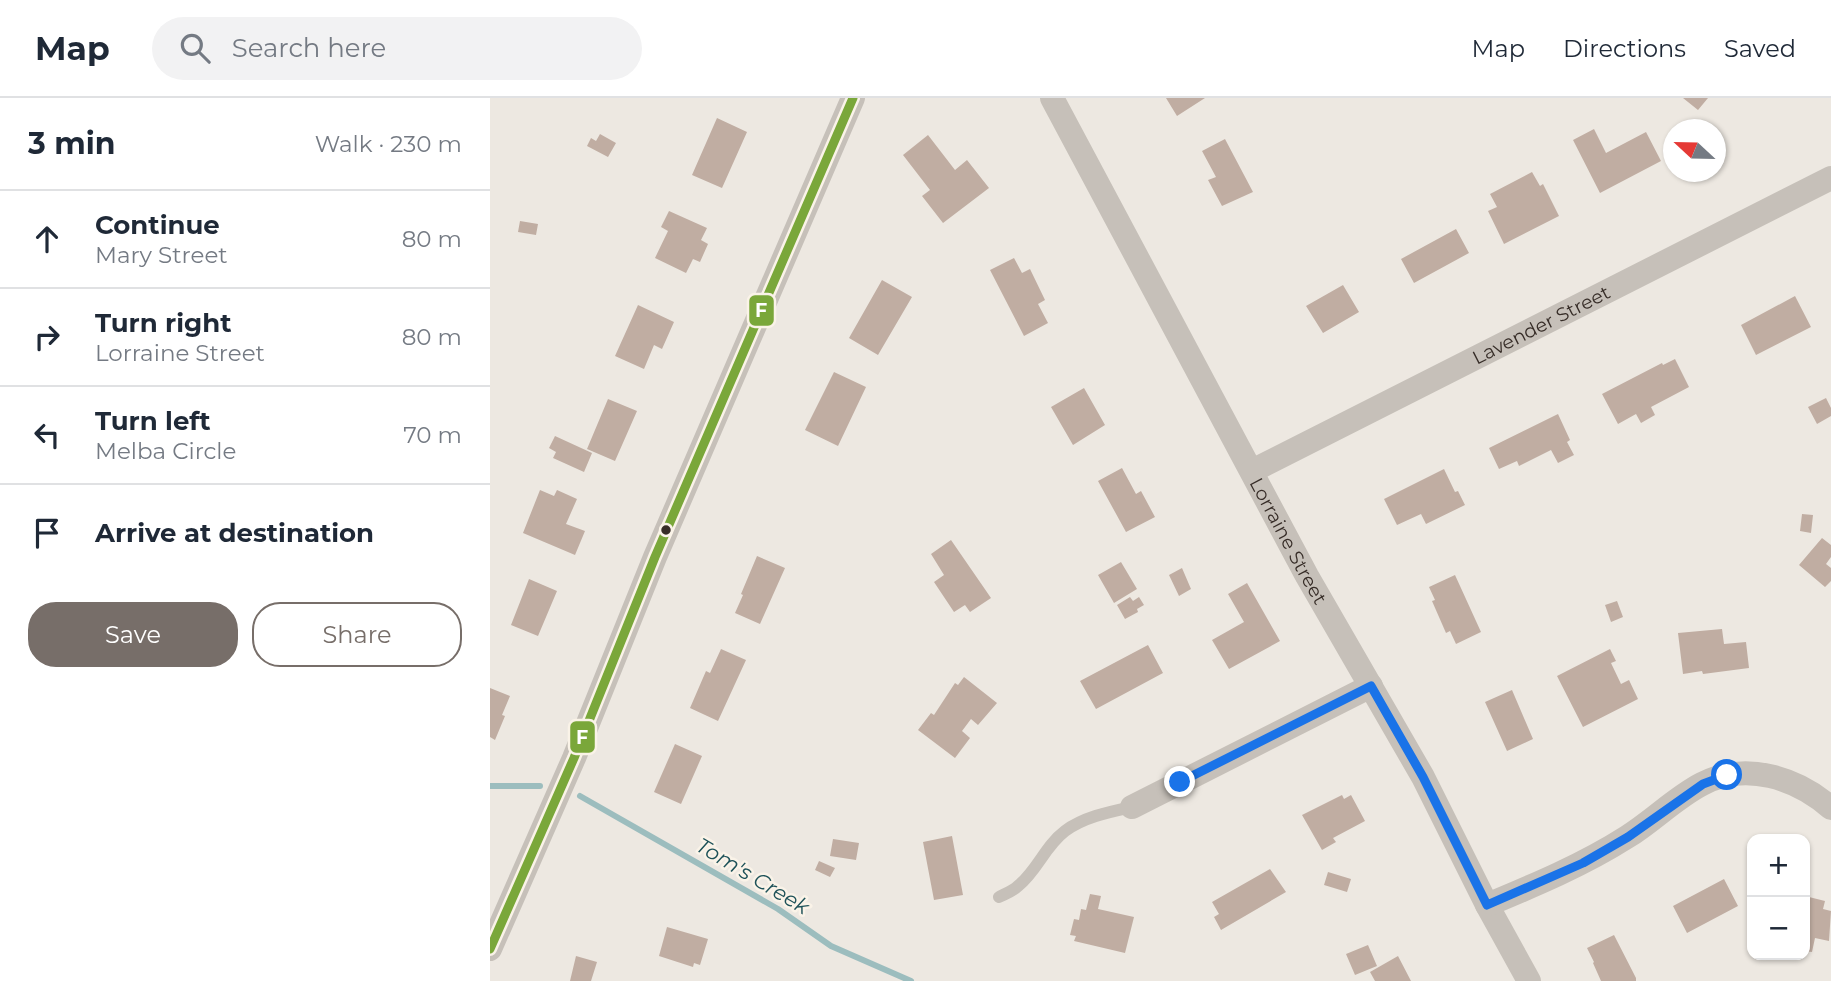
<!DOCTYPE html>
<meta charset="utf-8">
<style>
body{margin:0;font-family:Montserrat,sans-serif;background:#f2f2f3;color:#1f2937}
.controls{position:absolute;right:21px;bottom:21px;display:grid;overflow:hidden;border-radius:14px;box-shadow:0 2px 5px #0004}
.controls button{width:63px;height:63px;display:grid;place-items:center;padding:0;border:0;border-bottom:2px solid #e0e1e3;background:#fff;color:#1f2937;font:35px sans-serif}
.compass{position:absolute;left:1173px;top:21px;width:63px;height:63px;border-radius:50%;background:#fff;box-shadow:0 2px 5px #0004;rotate:292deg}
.stop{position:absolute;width:21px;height:21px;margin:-16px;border:5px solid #1a73e8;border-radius:50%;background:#fff}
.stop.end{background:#1a73e8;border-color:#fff;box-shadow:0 2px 7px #0008}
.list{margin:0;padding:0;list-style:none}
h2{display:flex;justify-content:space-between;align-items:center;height:91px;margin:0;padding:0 28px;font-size:30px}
h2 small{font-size:23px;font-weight:400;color:#747a83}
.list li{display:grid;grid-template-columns:46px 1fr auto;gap:21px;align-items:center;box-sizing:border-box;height:98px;padding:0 28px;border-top:2px solid #e0e1e3}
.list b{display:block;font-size:26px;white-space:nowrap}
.list p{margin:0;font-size:23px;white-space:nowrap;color:#747a83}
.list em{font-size:23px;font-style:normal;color:#747a83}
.actions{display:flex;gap:14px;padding:21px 28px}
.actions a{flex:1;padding:16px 0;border:2px solid #776e69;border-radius:28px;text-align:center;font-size:24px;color:#776e69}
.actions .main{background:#776e69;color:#fff}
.icon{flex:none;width:38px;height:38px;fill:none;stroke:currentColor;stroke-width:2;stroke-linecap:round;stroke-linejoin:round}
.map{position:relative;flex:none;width:1341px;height:883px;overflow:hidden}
header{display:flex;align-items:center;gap:42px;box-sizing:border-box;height:98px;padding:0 35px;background:#fff;border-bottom:2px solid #e0e1e3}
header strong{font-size:33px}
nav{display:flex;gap:38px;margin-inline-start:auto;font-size:24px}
.search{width:490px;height:63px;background:#f2f2f3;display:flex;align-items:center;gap:18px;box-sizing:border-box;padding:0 24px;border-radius:38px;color:#747a83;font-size:26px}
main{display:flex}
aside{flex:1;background:#fff}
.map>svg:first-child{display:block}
</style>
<header>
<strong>Map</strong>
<div class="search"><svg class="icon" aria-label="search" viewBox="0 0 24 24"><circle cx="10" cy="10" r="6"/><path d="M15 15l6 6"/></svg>Search here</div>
<nav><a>Map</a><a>Directions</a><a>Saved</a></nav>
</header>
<main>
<aside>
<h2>3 min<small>Walk · 230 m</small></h2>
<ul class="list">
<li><svg class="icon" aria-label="ahead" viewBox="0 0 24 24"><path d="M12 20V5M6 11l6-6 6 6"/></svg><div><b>Continue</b><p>Mary Street</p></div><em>80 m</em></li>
<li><svg class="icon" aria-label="right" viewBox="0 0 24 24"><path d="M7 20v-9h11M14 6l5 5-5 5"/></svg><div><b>Turn right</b><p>Lorraine Street</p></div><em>80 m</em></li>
<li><svg class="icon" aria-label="left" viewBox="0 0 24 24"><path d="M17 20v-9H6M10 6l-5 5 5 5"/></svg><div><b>Turn left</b><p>Melba Circle</p></div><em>70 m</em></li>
<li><svg class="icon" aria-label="arrive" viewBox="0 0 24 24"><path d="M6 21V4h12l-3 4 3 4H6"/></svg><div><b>Arrive at destination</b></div></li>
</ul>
<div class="actions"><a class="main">Save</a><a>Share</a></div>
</aside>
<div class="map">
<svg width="1341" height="883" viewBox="0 0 1341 883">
<rect width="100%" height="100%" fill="#ede8e1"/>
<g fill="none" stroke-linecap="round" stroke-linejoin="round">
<!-- stream -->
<path stroke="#9cbdbe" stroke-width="6" d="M0 688H50
M90 698 288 811 341 848 421 883"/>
</g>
<!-- building -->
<path fill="#c0ada2" d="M676 0H715L687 18Z
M1193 0H1218L1208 12Z
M227 20 257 34 232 90 202 77Z
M1104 31 1116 55 1156 34 1171 63 1110 95 1083 42Z
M110 36 126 45 118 59 97 48 101 40 106 43Z
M438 37 465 72 477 62 499 90 453 125 432 98 440 92 413 57Z
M735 41 763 94 732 108 718 82 726 79 712 53Z
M1042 74 1050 88 1053 86 1069 118 1014 146 998 113 1007 109 1000 96Z
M179 113 217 130 211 142 218 146 210 164 203 161 196 175 165 160 178 133 171 129Z
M30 123 48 126 46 137 28 134Z
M966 131 979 155 924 185 911 161Z
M524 160 532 175 540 171 555 202 548 206 558 225 534 238 500 172Z
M392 182 422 199 388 257 359 240Z
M853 187 869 214 833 235 816 208Z
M1305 198 1321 229 1266 257 1251 227Z
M148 207 184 224 172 251 164 247 154 271 125 258Z
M1185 261 1199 289 1161 309 1165 317 1151 325 1146 316 1128 326 1112 296 1172 265 1173 267Z
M344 274 376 289 348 348 315 332Z
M594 290 615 327 583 347 561 309Z
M1336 300 1341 310V318L1327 326 1318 309Z
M118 301 147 313 125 363 97 351Z
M1068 316 1080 342 1077 344 1084 357 1068 365 1061 352 1029 368 1027 363 1009 371 999 350Z
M65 338 102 355 94 374 63 360 66 354 59 350Z
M632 370 646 396 651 393 665 419 636 434 608 383Z
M954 371 965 394 968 393 975 407 936 426 931 416 907 427 894 401Z
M50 392 64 398 67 392 87 401 76 426 95 433 85 457 33 435Z
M1312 416 1323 417 1321 435 1310 433Z
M1332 440 1341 447V459L1336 466 1341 470V483L1335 489 1309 467Z
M461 442 501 500 480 514 475 507 464 514 444 484 454 477 441 456Z
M267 458 295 470 270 526 245 515 253 497 251 496Z
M631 464 647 491 624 505 608 477Z
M692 470 701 491 689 498 679 477Z
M965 477 991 534 966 546 960 533 956 535 942 503 945 502 939 489Z
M39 481 67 493 48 538 21 527Z
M757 485 790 543 739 571 722 542 754 524 738 496Z
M640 499 643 503 649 499 654 507 647 511 648 514 635 521 627 507Z
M1127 503 1133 519 1121 524 1115 507Z
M1232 531 1234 546 1256 544 1259 570 1213 576 1212 573 1193 576 1188 535Z
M658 547 673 575 606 611 590 583Z
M231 551 256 562 228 623 200 610 216 573 220 575Z
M1120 551 1126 563 1121 565 1131 586 1139 582 1148 601 1093 629 1067 578Z
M474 579 507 605 488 627 481 621 472 633 480 640 465 660 428 632 441 615 444 617 465 585 468 587Z
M0 590 20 598 12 617 15 618 5 642 0 639Z
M1022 592 1043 641 1017 653 995 604Z
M185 646 212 658 191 706 164 694Z
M852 697 854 701 861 697 875 723 843 740 846 744 832 752 812 717Z
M462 738 473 797 444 802 433 744Z
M343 741 369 745 366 762 340 758Z
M329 763 345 770 340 779 325 772Z
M780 771 796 794 731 832 724 819 729 816 722 804Z
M838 774 861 781 857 794 834 787Z
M1234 781 1248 808 1197 835 1183 808Z
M600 796 611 798 608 811 644 819 635 855 584 843 586 838 580 837 584 821 589 822 591 811 596 812Z
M1315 798 1335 803 1333 811 1341 813 1339 843 1325 840 1322 854 1315 853Z
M177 829 218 841 210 867 204 865 203 869 169 858Z
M1124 837 1146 880V883H1111L1103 865 1104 864 1097 850Z
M878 847 887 868 865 877 856 856Z
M86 858 107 864 101 883H80Z
M908 858 921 883H885L880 874Z"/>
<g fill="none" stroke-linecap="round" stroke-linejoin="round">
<!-- service -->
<path stroke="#c6c0b9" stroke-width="12" d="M509 799C515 796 523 793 528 788 547 773 555 748 575 733 594 719 619 714 642 709"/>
<!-- minor -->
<g stroke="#c6c0b9" stroke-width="24">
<path id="s1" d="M562 0 817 478 933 679 997 807 1039 883"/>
<path id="s2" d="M762 373 1341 80"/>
<path d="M642 709 881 588"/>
<path d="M997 807C1045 787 1093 767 1137 739 1163 723 1185 700 1212 686 1256 663 1307 680 1341 710"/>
<path d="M0 851 84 660 165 459 363 0"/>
</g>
<defs>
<path id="bus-1" d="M0 851 84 660 165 459 363 0"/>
</defs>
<!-- bus-1 casing -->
<use href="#bus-1" stroke="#faf3e8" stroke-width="14"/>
<!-- bus-1 -->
<use href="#bus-1" stroke="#7aa73a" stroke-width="9"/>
</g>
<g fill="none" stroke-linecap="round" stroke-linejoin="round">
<!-- route -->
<path stroke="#1a73e8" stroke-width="9" d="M690 684 881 588 933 679 997 807 1093 765 1138 739 1213 686 1237 677"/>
</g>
<!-- markers -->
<circle fill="#372d28" stroke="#faf3e8" stroke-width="2.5" cx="176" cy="432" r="6"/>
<g text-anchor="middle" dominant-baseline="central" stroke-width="5" stroke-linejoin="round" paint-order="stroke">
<!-- street labels -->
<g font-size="19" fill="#372d28" stroke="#faf3e8">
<text stroke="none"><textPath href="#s2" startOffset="324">Lavender Street</textPath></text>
<text stroke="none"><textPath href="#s1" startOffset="502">Lorraine Street</textPath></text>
</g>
<!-- water labels -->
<g font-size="21" font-style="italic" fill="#1d5158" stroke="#faf3e8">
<text transform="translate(263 778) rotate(31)">Tom's Creek</text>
</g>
</g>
<g stroke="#faf3e8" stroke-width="2.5">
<rect x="258" y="196" width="27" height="33" rx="7" fill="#7aa73a"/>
<rect x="79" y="622" width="27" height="34" rx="7" fill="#7aa73a"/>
</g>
<g font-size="19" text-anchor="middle" font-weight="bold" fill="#fff">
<text x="271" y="219">F</text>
<text x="92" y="646">F</text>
</g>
</svg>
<div class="controls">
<button>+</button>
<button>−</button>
</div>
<svg class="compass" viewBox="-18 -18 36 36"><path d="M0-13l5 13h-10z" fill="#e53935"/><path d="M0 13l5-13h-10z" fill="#747a83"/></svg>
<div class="stop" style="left:1237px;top:677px"></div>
<div class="stop end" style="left:690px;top:684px"></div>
</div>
</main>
